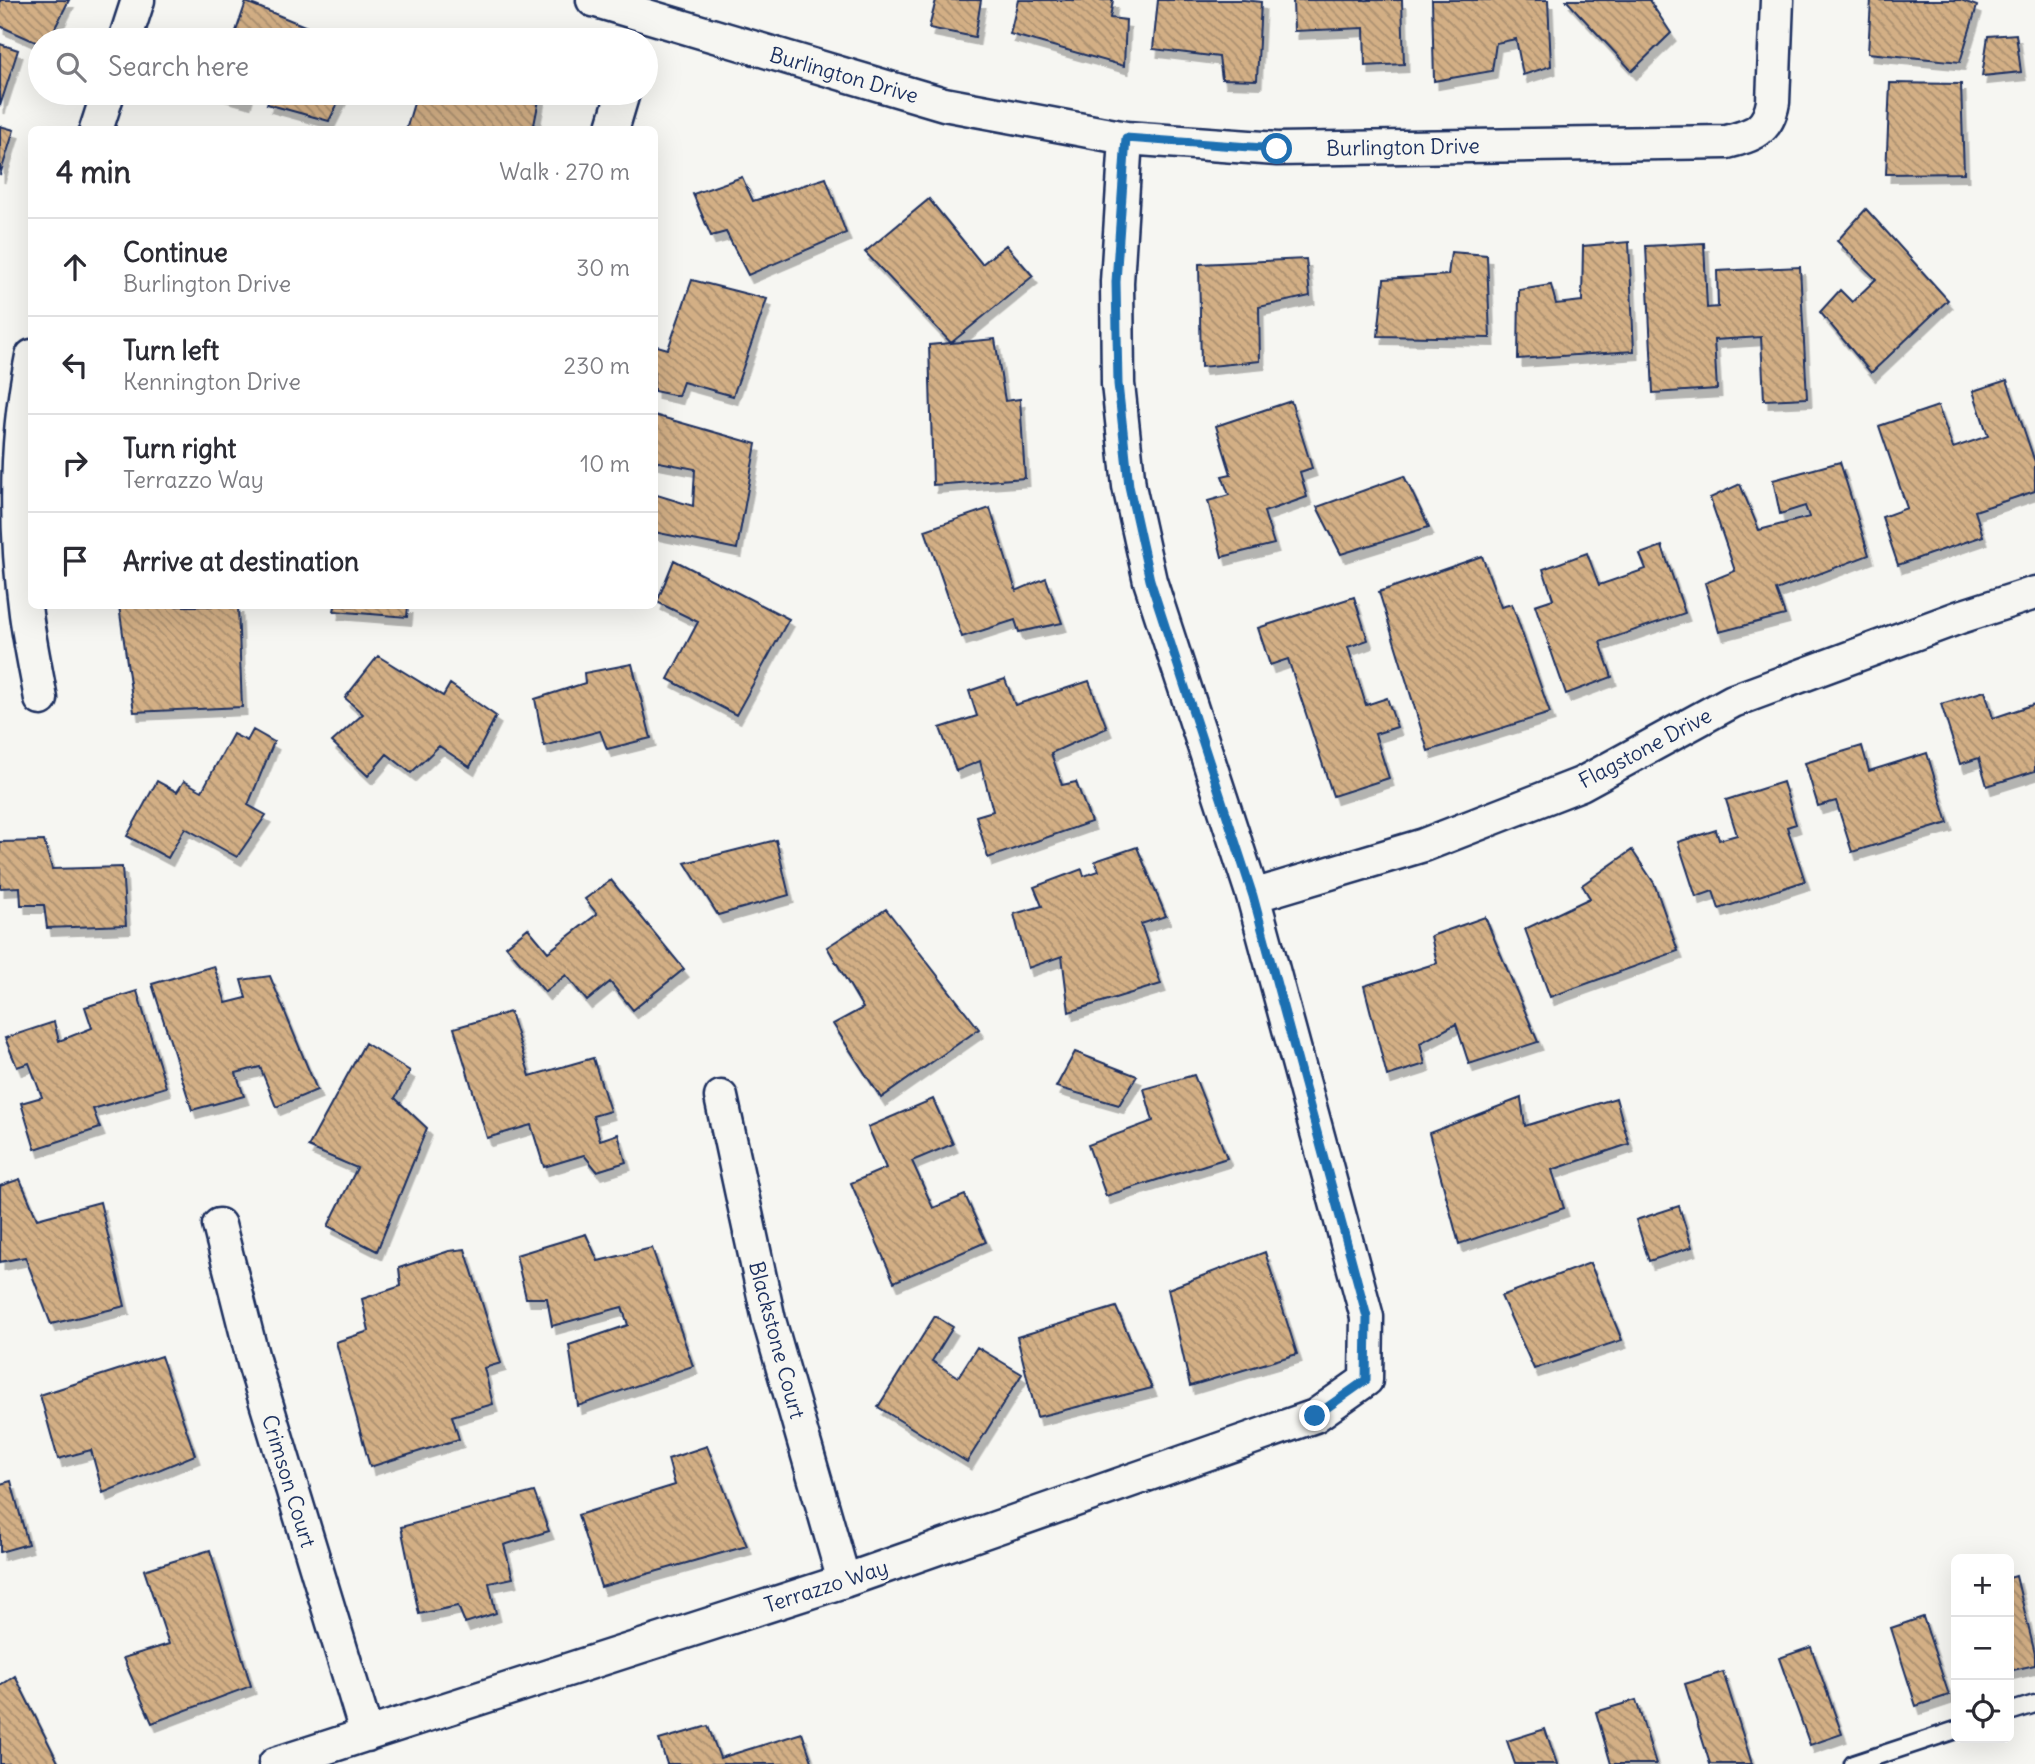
<!DOCTYPE html>
<meta charset="utf-8">
<style>
body{margin:0;font-family:Delius,sans-serif;background:#f2f2f3;color:#2b2b33}
.controls{position:absolute;right:21px;bottom:21px;display:grid;overflow:hidden;border-radius:10px;box-shadow:0 7px 28px #0002}
.controls button{width:63px;height:63px;display:grid;place-items:center;padding:0;border:0;border-bottom:2px solid #e1e1e2;background:#fff;color:#2b2b33;font:35px sans-serif}
.stop{position:absolute;width:21px;height:21px;margin:-16px;border:5px solid #1f6fb2;border-radius:50%;background:#fff}
.stop.end{background:#1f6fb2;border-color:#fff;box-shadow:0 2px 7px #0008}
.list{margin:0;padding:0;list-style:none}
h2{display:flex;justify-content:space-between;align-items:center;height:91px;margin:0;padding:0 28px;font-size:30px}
h2 small{font-size:23px;font-weight:400;color:#7c7c81}
.list li{display:grid;grid-template-columns:46px 1fr auto;gap:21px;align-items:center;box-sizing:border-box;height:98px;padding:0 28px;border-top:2px solid #e1e1e2}
.list b{display:block;font-size:26px;white-space:nowrap}
.list p{margin:0;font-size:23px;white-space:nowrap;color:#7c7c81}
.list em{font-size:23px;font-style:normal;color:#7c7c81}
.icon{flex:none;width:38px;height:38px;fill:none;stroke:currentColor;stroke-width:2;stroke-linecap:round;stroke-linejoin:round}
.map{position:relative;flex:none;width:2035px;height:1764px;overflow:hidden}
.search{position:absolute;background:#fff;box-shadow:0 7px 28px #0002;left:28px;top:28px;width:630px;height:77px;display:flex;align-items:center;gap:18px;box-sizing:border-box;padding:0 24px;border-radius:38px;color:#7c7c81;font-size:26px}
.panel{position:absolute;background:#fff;box-shadow:0 7px 28px #0002;left:28px;top:126px;width:630px;height:483px;border-radius:10px}
.map>svg:first-child{display:block}
</style>
<div class="map">
<svg width="2035" height="1764" viewBox="0 0 2035 1764">
<defs>
<pattern id="building-back-hatch" width="6" height="6" patternUnits="userSpaceOnUse" patternTransform="scale(1.75)"><rect width="6" height="6" fill="#d3af85"/><path d="M-1 5l2 2M0 0l6 6M5-1l2 2" fill="none" stroke="#aa8f70"/></pattern>
<filter id="shadow"><feDropShadow dx="4.5" dy="8" stdDeviation="0" flood-color="#0004"/></filter>
</defs>
<rect width="100%" height="100%" fill="#f6f6f2"/>
<filter id="ink" filterUnits="userSpaceOnUse"><feTurbulence type="fractalNoise" baseFrequency=".0143" numOctaves="2"/><feDisplacementMap in="SourceGraphic" scale="14" xChannelSelector="R" yChannelSelector="G"/><feConvolveMatrix kernelMatrix="1 2 1 2 8 2 1 2 1" color-interpolation-filters="sRGB"/></filter>
<g filter="url(#ink)">
<!-- building -->
<path fill="url(#building-back-hatch)" stroke="#1b2f5e" stroke-width="2" filter="url(#shadow)" d="M0 0H69L49 40H40V44L0 26Z
M936 0H981L975 37 929 28Z
M1018 0H1113L1110 18 1126 20 1124 66 1010 34Z
M1158 0H1244L1261 2 1257 80 1222 79 1219 57 1153 49Z
M1293 0H1402L1404 64 1365 66 1364 28 1294 31Z
M1432 0H1548L1551 66 1523 75 1516 39 1496 43 1492 71 1434 81Z
M1566 0H1649L1671 33 1632 71Z
M1871 0H1961L1977 6 1960 62 1868 53Z
M246 2 339 40H233Z
M2016 34 2021 72 1982 76 1988 36Z
M0 44 18 50 0 106Z
M1890 83 1961 84 1964 173 1886 174Z
M220 93H248L246 100Z
M272 93H343L329 121 267 104Z
M417 93H533L540 95 533 130H406Z
M0 126 14 130 0 175Z
M742 177 753 201 826 178 846 233 748 275 726 232 711 236 693 194Z
M929 199 982 264 1006 245 1033 276 951 343 865 252Z
M1866 209 1948 300 1871 373 1820 312 1840 290 1852 302 1876 279 1837 241Z
M1629 242 1634 351 1518 359 1519 290 1551 285 1556 304 1582 301 1583 246Z
M1704 243 1707 308 1718 307 1717 271 1800 267 1807 398 1764 400 1761 337 1714 340 1717 389 1653 393 1646 246Z
M1451 252 1487 255 1490 338 1378 336 1384 279 1448 275Z
M1306 259 1310 296 1259 307 1260 361 1201 367 1199 264Z
M692 280 767 299 733 396 683 382 678 396 654 391V345L668 349Z
M995 339 1005 401 1020 399 1025 478 933 485 929 345Z
M2007 380 2035 462V491L1975 511 1983 536 1898 565 1882 517 1907 508 1879 426 1938 406 1953 448 1988 436 1973 391Z
M1291 401 1312 468 1300 472 1307 497 1264 512 1274 544 1222 557 1208 501 1229 495 1222 476 1231 474 1216 426Z
M654 415 756 444 737 549 654 532V494L693 506 695 469 654 461Z
M1840 462 1869 555 1776 590 1785 615 1719 632 1705 583 1735 571 1710 498 1740 484 1759 530 1809 517 1805 506 1780 514 1773 480Z
M1404 476 1429 527 1341 554 1317 507Z
M990 508 1016 591 1046 578 1062 623 1019 632 1015 620 962 637 925 530Z
M1662 546 1685 613 1600 642 1612 677 1566 694 1535 605 1553 599 1543 569 1587 553 1599 585 1646 569 1640 554Z
M1482 556 1501 607 1512 604 1550 713 1428 751 1379 592Z
M674 560 789 619 736 715 668 679 698 622 657 602Z
M1354 597 1368 640 1348 647 1366 705 1387 698 1397 727 1375 734 1389 778 1333 796 1288 659 1270 665 1258 628Z
M119 606H238L242 707 134 712Z
M335 606H408L407 617 334 611Z
M378 656 443 696 450 684 496 716 470 767 439 746 411 773 387 754 368 776 332 742 363 714 345 698Z
M632 664 651 738 607 749 600 731 544 746 535 699 585 683 584 673Z
M1005 679 1015 705 1089 681 1107 728 1051 753 1062 785 1076 782 1091 822 988 858 976 816 993 811 980 761 956 771 940 728 977 716 969 691Z
M1985 691 1993 718 2035 704V771L1987 786 1979 758 1960 764 1941 704Z
M253 730 274 742 248 805 266 815 237 857 185 828 168 858 127 836 157 781 177 792 184 781 202 791 233 734 247 741Z
M1862 746 1869 771 1927 753 1948 823 1852 852 1836 801 1818 806 1805 763Z
M1783 782 1796 824 1787 827 1805 881 1719 909 1713 891 1696 897 1678 842 1716 830 1719 840 1737 835 1726 800Z
M776 840 789 895 718 915 685 863Z
M44 841 52 869 122 867 126 925 47 928 44 905H21L20 887 0 888V842Z
M1137 847 1166 916 1141 924 1161 984 1069 1012 1062 956 1028 968 1014 914 1042 906 1034 887 1082 869 1084 876 1099 871 1095 861Z
M1632 850 1654 883 1678 951 1550 997 1525 929 1590 898 1582 885Z
M611 880 684 969 633 1010 610 982 587 1001 566 975 545 992 506 946 528 928 548 952 597 914 585 899Z
M886 909 979 1029 881 1098 833 1024 863 1008 827 947Z
M1485 917 1538 1042 1469 1064 1456 1024 1420 1043 1425 1064 1387 1076 1364 986 1437 963 1431 936Z
M214 966 226 1003 246 998 241 980 270 976 317 1090 276 1107 260 1067 236 1073 244 1096 192 1110 152 984Z
M137 991 166 1087 93 1109 100 1128 35 1149 21 1103 42 1097 29 1063 17 1067 5 1038 54 1022 59 1041 92 1028 85 1007Z
M510 1012 530 1076 593 1058 610 1111 593 1116 600 1140 618 1134 626 1162 597 1171 584 1155 544 1167 531 1125 487 1138 454 1028Z
M365 1043 410 1071 395 1098 427 1128 377 1251 328 1226 357 1168 308 1147Z
M1075 1052 1137 1076 1119 1105 1056 1087Z
M1194 1075 1227 1158 1106 1196 1088 1145 1153 1121 1144 1089Z
M1521 1098 1525 1126 1616 1098 1629 1144 1552 1170 1564 1208 1459 1244 1429 1133Z
M933 1099 953 1144 912 1161 933 1208 965 1195 986 1242 894 1282 851 1183 886 1168 868 1127Z
M20 1179 37 1219 100 1202 125 1306 51 1324 25 1257 0 1262V1186Z
M1679 1206 1692 1247 1649 1261 1636 1220Z
M586 1234 598 1261 652 1248 693 1366 578 1406 569 1345 628 1325 622 1307 552 1326 547 1298H526L516 1255Z
M465 1249 501 1363 484 1368 493 1404 452 1416 459 1439 370 1467 336 1342 369 1331 362 1299 401 1286 399 1268 449 1251Z
M1265 1252 1297 1354 1190 1386 1168 1289Z
M1590 1263 1622 1340 1534 1369 1501 1296Z
M1116 1307 1152 1388 1037 1417 1017 1337Z
M935 1316 953 1327 932 1361 958 1377 977 1347 1022 1374 967 1462 878 1407Z
M161 1356 195 1455 103 1493 91 1450 58 1459 40 1395Z
M707 1446 747 1546 601 1587 578 1515 675 1485 668 1459Z
M11 1481 28 1544 0 1552V1484Z
M534 1492 549 1531 504 1545 513 1578 489 1583 496 1613 465 1623 458 1606 419 1614 401 1527Z
M210 1550 251 1686 152 1723 123 1658 169 1644 144 1570Z
M2016 1576 2035 1654V1665L2009 1671V1578Z
M1923 1617 1949 1695 1916 1706 1891 1628Z
M1811 1647 1842 1734 1810 1745 1779 1658Z
M1723 1672 1752 1764H1710L1685 1684Z
M15 1676 59 1764H0V1686Z
M1636 1700 1656 1764H1611L1596 1712Z
M708 1726 720 1758 802 1733 813 1764H667L659 1740Z
M1545 1729 1557 1764H1515L1507 1741Z"/>
<g fill="none" stroke-linecap="round" stroke-linejoin="round">
<defs>
<path id="lane" d="M2009 1712 2035 1704
M1853 1764 1956 1730"/>
<path id="street" d="M593 0 944 104 1126 138 1277 149 1727 142C1753 135 1768 131 1773 102L1777 0
M125 40 138 0
M96 130 108 93
M612 130 623 93
M32 356C15 439 15 530 26 614 30 643 36 671 41 699
M1253 896 1424 845 1581 784 1733 701 1960 617 2035 593
M721 1097 769 1320 844 1581
M219 1225 254 1363 367 1735
M275 1764 844 1581 1315 1416 1366 1380 1367 1317 1253 896 1150 581 1129 486 1118 384 1117 282 1126 138"/>
</defs>
<!-- lane casing -->
<use href="#lane" stroke="#1b2f5e" stroke-width="21"/>
<!-- street casing -->
<use href="#street" stroke="#1b2f5e" stroke-width="37"/>
<!-- lane -->
<use href="#lane" stroke="#f6f6f2" stroke-width="16"/>
<!-- street -->
<use href="#street" stroke="#f6f6f2" stroke-width="32"/>
</g>
</g>
<g fill="none" stroke-linecap="round" stroke-linejoin="round" filter="url(#ink)">
<!-- route -->
<path stroke="#1f6fb2" stroke-width="9" d="M1277 149 1126 138 1116 282 1118 384 1129 486 1150 580 1253 896 1367 1317 1366 1380 1315 1416"/>
</g>
<g text-anchor="middle" dominant-baseline="central" stroke-width="5" stroke-linejoin="round" paint-order="stroke">
<!-- street labels -->
<g font-size="21" fill="#1b2f5e" stroke="#f6f6f2">
<text transform="translate(844 75) rotate(16)">Burlington Drive</text>
<text transform="translate(1403 147) rotate(-1)">Burlington Drive</text>
<text transform="translate(1645 748) rotate(-28)">Flagstone Drive</text>
<text transform="translate(777 1340) rotate(75)">Blackstone Court</text>
<text transform="translate(289 1481) rotate(73)">Crimson Court</text>
<text transform="translate(826 1586) rotate(-18)">Terrazzo Way</text>
</g>
</g>
</svg>
<div class="controls">
<button>+</button>
<button>−</button>
<button><svg class="icon" aria-label="locate" viewBox="0 0 24 24"><circle cx="12" cy="12" r="6"/><path d="M12 2v4M12 18v4M2 12h4M18 12h4"/></svg></button>
</div>
<div class="stop" style="left:1277px;top:149px"></div>
<div class="stop end" style="left:1315px;top:1416px"></div>
<div class="search"><svg class="icon" aria-label="search" viewBox="0 0 24 24"><circle cx="10" cy="10" r="6"/><path d="M15 15l6 6"/></svg>Search here</div>
<section class="panel">
<h2>4 min<small>Walk · 270 m</small></h2>
<ul class="list">
<li><svg class="icon" aria-label="ahead" viewBox="0 0 24 24"><path d="M12 20V5M6 11l6-6 6 6"/></svg><div><b>Continue</b><p>Burlington Drive</p></div><em>30 m</em></li>
<li><svg class="icon" aria-label="left" viewBox="0 0 24 24"><path d="M17 20v-9H6M10 6l-5 5 5 5"/></svg><div><b>Turn left</b><p>Kennington Drive</p></div><em>230 m</em></li>
<li><svg class="icon" aria-label="right" viewBox="0 0 24 24"><path d="M7 20v-9h11M14 6l5 5-5 5"/></svg><div><b>Turn right</b><p>Terrazzo Way</p></div><em>10 m</em></li>
<li><svg class="icon" aria-label="arrive" viewBox="0 0 24 24"><path d="M6 21V4h12l-3 4 3 4H6"/></svg><div><b>Arrive at destination</b></div></li>
</ul>
</section>
</div>
